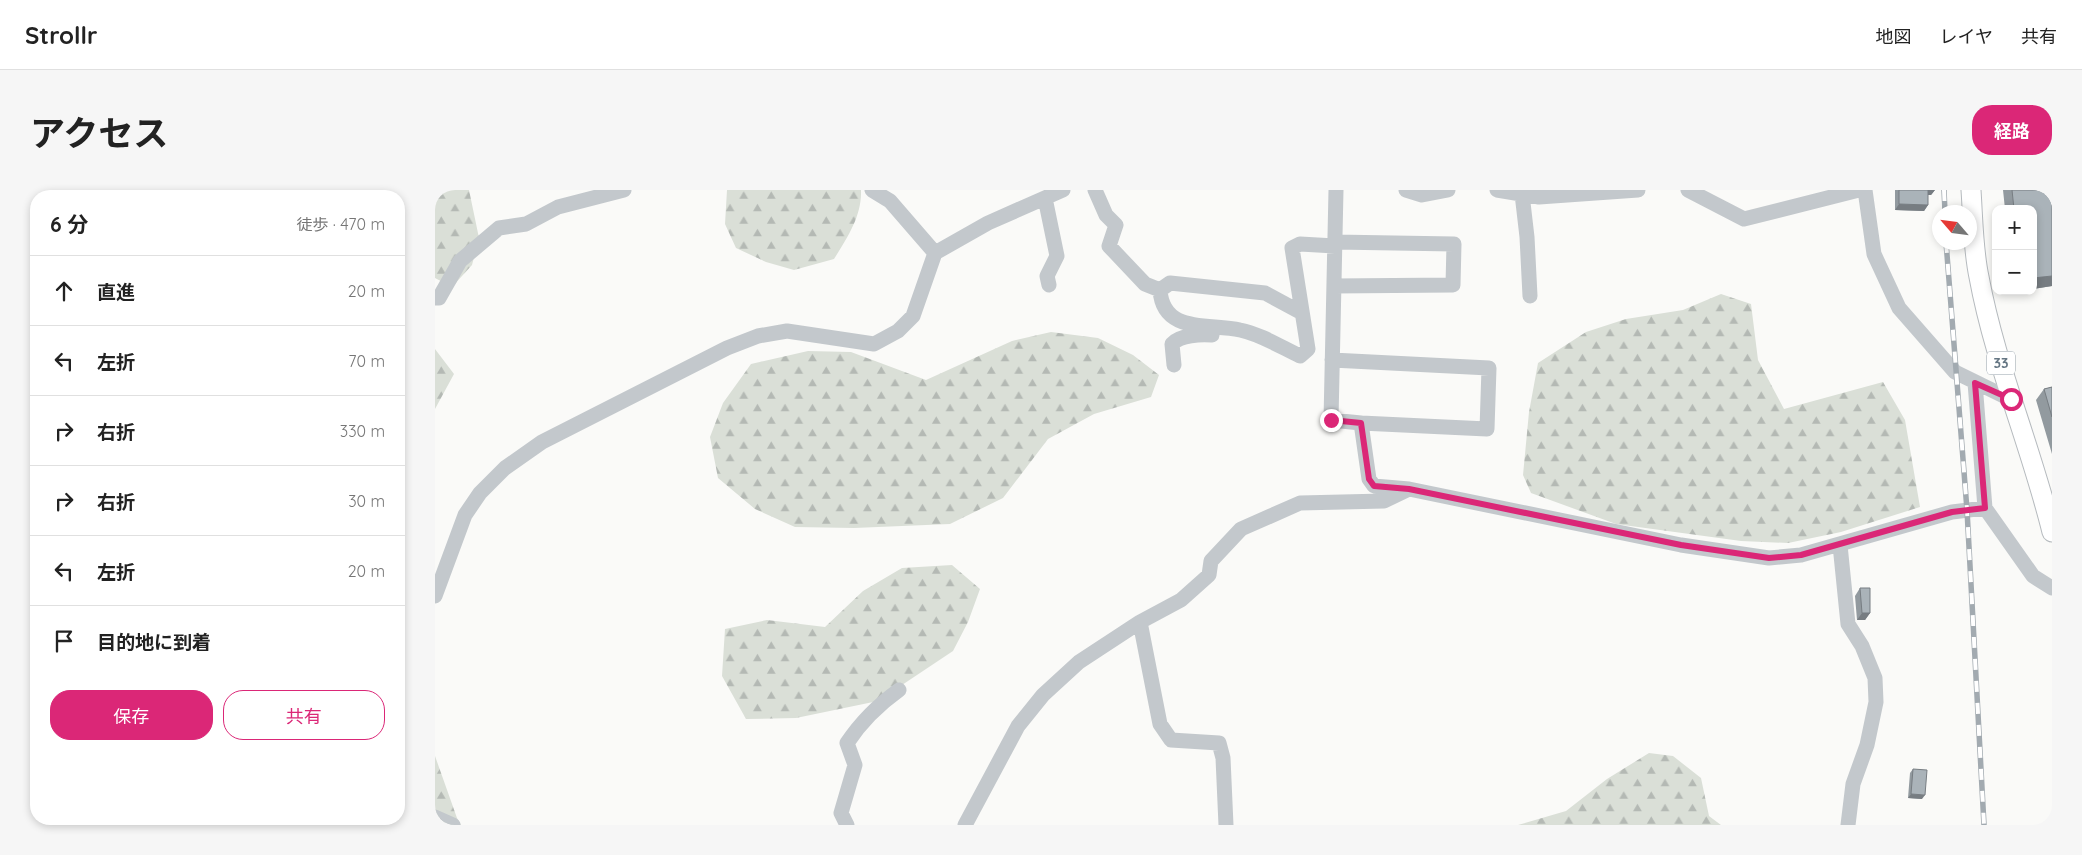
<!DOCTYPE html>
<html lang="ja">
<meta charset="utf-8">
<style>
body{margin:0;font-family:Quicksand,"Noto Sans JP",sans-serif;background:#f6f6f6;color:#222}
.controls{position:absolute;right:15px;top:15px;display:grid;overflow:hidden;border-radius:10px;box-shadow:0 2px 8px #0003}
.controls button{width:45px;height:45px;display:grid;place-items:center;padding:0;border:0;border-bottom:1px solid #e0e0e0;background:#fff;color:#222;font:25px sans-serif}
.compass{position:absolute;left:1497px;top:15px;width:45px;height:45px;border-radius:50%;background:#fff;box-shadow:0 2px 8px #0003;rotate:298deg}
.stop{position:absolute;width:15px;height:15px;margin:-11px;border:4px solid #db2777;border-radius:50%;background:#fff}
.stop.end{background:#db2777;border-color:#fff;box-shadow:0 1px 5px #0008}
.list{margin:0;padding:0;list-style:none}
h2{display:flex;justify-content:space-between;align-items:center;height:65px;margin:0;padding:0 20px;font-size:21px}
h2 small{font-size:16px;font-weight:400;color:#767676}
.list li{display:grid;grid-template-columns:32px 1fr auto;gap:15px;align-items:center;box-sizing:border-box;height:70px;padding:0 20px;border-top:1px solid #e0e0e0}
.list b{display:block;font-size:19px;white-space:nowrap}
.list em{font-size:16px;font-style:normal;color:#767676}
.actions{display:flex;gap:10px;padding:15px 20px}
.actions a{flex:1;padding:11px 0;border:1px solid #db2777;border-radius:20px;text-align:center;font-size:18px;color:#db2777}
.actions .main{background:#db2777;color:#fff}
.icon{flex:none;width:28px;height:28px;fill:none;stroke:currentColor;stroke-width:2;stroke-linecap:round;stroke-linejoin:round}
.map{position:relative;flex:none;width:1617px;height:635px;overflow:hidden;border-radius:20px}
header{display:flex;align-items:center;gap:30px;box-sizing:border-box;height:70px;padding:0 25px;background:#fff;border-bottom:1px solid #e0e0e0}
header strong{font-size:24px}
nav{display:flex;gap:28px;margin-inline-start:auto;font-size:18px}
.intro{display:flex;align-items:center;justify-content:space-between;box-sizing:border-box;height:120px;padding:0 30px}
h1{margin:0;font-size:35px}
.button{padding:12px 22px;border-radius:20px;background:#db2777;color:#fff;font-size:18px;font-weight:700}
main{display:flex;gap:30px;padding:0 30px}
aside{flex:1;background:#fff;border-radius:20px;box-shadow:0 2px 8px #0003}
.map>svg:first-child{display:block}
</style>
<header>
<strong>Strollr</strong>
<nav><a>地図</a><a>レイヤ</a><a>共有</a></nav>
</header>
<div class="intro"><h1>アクセス</h1><a class="button">経路</a></div>
<main>
<aside>
<h2>6 分<small>徒歩 · 470 m</small></h2>
<ul class="list">
<li><svg class="icon" aria-label="ahead" viewBox="0 0 24 24"><path d="M12 20V5M6 11l6-6 6 6"/></svg><div><b>直進</b></div><em>20 m</em></li>
<li><svg class="icon" aria-label="left" viewBox="0 0 24 24"><path d="M17 20v-9H6M10 6l-5 5 5 5"/></svg><div><b>左折</b></div><em>70 m</em></li>
<li><svg class="icon" aria-label="right" viewBox="0 0 24 24"><path d="M7 20v-9h11M14 6l5 5-5 5"/></svg><div><b>右折</b></div><em>330 m</em></li>
<li><svg class="icon" aria-label="right" viewBox="0 0 24 24"><path d="M7 20v-9h11M14 6l5 5-5 5"/></svg><div><b>右折</b></div><em>30 m</em></li>
<li><svg class="icon" aria-label="left" viewBox="0 0 24 24"><path d="M17 20v-9H6M10 6l-5 5 5 5"/></svg><div><b>左折</b></div><em>20 m</em></li>
<li><svg class="icon" aria-label="arrive" viewBox="0 0 24 24"><path d="M6 21V4h12l-3 4 3 4H6"/></svg><div><b>目的地に到着</b></div></li>
</ul>
<div class="actions"><a class="main">保存</a><a>共有</a></div>
</aside>
<div class="map">
<svg width="1617" height="635" viewBox="0 0 1617 635">
<defs>
<pattern id="forest-firs" width="22" height="20" patternUnits="userSpaceOnUse" patternTransform="scale(1.25)"><rect width="22" height="20" fill="#dadfd7"/><path d="M5 1l3.5 6h-7zM16 11l3.5 6h-7z" fill="#b4b9b4"/></pattern>
</defs>
<rect width="100%" height="100%" fill="#fafaf8"/>
<!-- forest -->
<path fill="url(#forest-firs)" d="M0 0H34L44 48 37 75 17 97 0 88Z
M292 0H426C427 26 412 48 399 69L359 80 331 72 301 58 290 34Z
M1286 104 1316 114 1323 170 1349 219 1448 192 1470 230 1485 317 1406 342 1353 353 1306 351 1181 334 1096 303 1088 285 1094 222 1103 173 1151 142 1191 129 1248 120Z
M616 142 663 148 698 165 724 185 716 207 659 224 613 249 568 308 515 334 419 338 360 337 320 319 283 288 275 247 288 213 316 174 373 161 416 162 491 190 577 151Z
M0 159 19 184 0 219Z
M517 375 545 399 533 432 518 461 443 511 361 528 311 529 287 486 290 439 332 430 390 437 428 401 467 378Z
M1214 563 1238 566 1266 588 1274 626 1286 635H1083L1131 621 1172 589Z
M0 566 22 628 26 635H0Z"/>
<g fill="none" stroke-linecap="round" stroke-linejoin="round">
<defs>
<path id="major" d="M1536 0C1538 29 1538 59 1544 87 1560 174 1596 256 1617 342"/>
</defs>
<!-- major casing -->
<use href="#major" stroke="#b5babe" stroke-width="21"/>
<!-- minor -->
<path stroke="#c3c8cc" stroke-width="15" d="M437 0 455 11 500 63
M660 0 671 25 681 35 674 56 710 94 725 100
M901 0 896 230 926 233 934 289 939 296 974 299 1246 355 1334 368 1366 365 1517 322 1550 318
M971 0 987 5 1013 0
M1062 0 1104 7 1203 0
M1253 0 1309 29 1424 0
M1430 0 1439 64 1464 118 1520 182 1575 209
M1087 4 1092 47 1095 106
M610 8 622 66 612 86 614 95
M899 96 1018 95 1019 54 900 52
M0 108H4L25 71 64 38 91 34 123 17 189 0
M867 123 830 103 735 93 725 100C728 144 774 133 805 140 825 144 846 157 865 166L873 159 857 58 865 54 900 56
M897 170 1054 178 1052 239 926 233
M739 175 737 154C745 145 766 144 777 145
M1540 193 1550 318 1598 386 1617 398
M1405 355 1413 434 1427 456 1440 488 1441 512 1432 555 1418 594 1413 635
M0 406 30 325 45 303 70 278 107 252 292 158 323 146 352 141 439 154 463 141 478 126 500 63 553 33 628 0
M705 432 725 534 736 550 784 553 788 568 791 635
M0 627 18 635
M412 635 406 623 420 575 412 553C426 532 443 515 464 500
M530 635 583 536 608 505 644 472 705 432 746 410 774 385 776 371 806 339 865 313 949 311 974 299"/>
<!-- major -->
<use href="#major" stroke="#fff" stroke-width="19"/>
<defs>
<path id="rail" d="M1509 0 1510 22
M1511 52 1532 320 1549 635"/>
</defs>
<!-- rail casing -->
<use href="#rail" stroke="#a2aab0" stroke-width="5.5"/>
<!-- rail -->
<use href="#rail" stroke="#fff" stroke-width="4" stroke-dasharray="11" stroke-linecap="butt"/>
</g>
<!-- wall -->
<path fill="#929a9f" d="M1460 0H1500L1496 5H1493V15L1489 21 1460 20Z
M1568 0H1617V96L1598 99V19H1570Z
M1617 197V264L1601 210 1609 199Z
M1425 398 1435 423 1430 430H1422L1420 406Z
M1478 579 1487 609 1473 608 1475 583Z"/>
<!-- shaded-wall -->
<path fill="#777d82" d="M1493 0H1500L1496 5H1489Z
M1464 14 1493 15 1489 21 1460 20Z
M1617 86V96L1598 99V88Z
M1427 423H1435L1430 430H1422Z
M1476 604 1490 605 1487 609 1473 608Z"/>
<!-- building -->
<path fill="#aab3b9" stroke="#777d82" d="M1464 0H1493V15L1464 14Z
M1577 0H1617V86L1598 88V19H1579Z
M1617 197V227L1609 199Z
M1425 398H1435V423H1427Z
M1478 579 1492 580 1490 605 1476 604Z"/>
<g fill="none" stroke-linecap="round" stroke-linejoin="round">
<!-- route -->
<path stroke="#db2777" stroke-width="6" d="M896 230 926 233 934 289 939 296 974 299 1246 355 1334 368 1366 365 1517 322 1550 318 1540 193 1576 209"/>
</g>
<g text-anchor="middle" dominant-baseline="central" stroke-width="5" stroke-linejoin="round" paint-order="stroke">
<!-- shield labels -->
<rect fill="#fff" stroke="#939fa8" stroke-width="1" x="1552" y="161.5" width="28" height="23" rx="4"/>
<g font-size="14" font-weight="bold" fill="#657683">
<text x="1566" y="173">33</text>
</g>
</g>
</svg>
<div class="controls">
<button>+</button>
<button>−</button>
</div>
<svg class="compass" viewBox="-18 -18 36 36"><path d="M0-13l5 13h-10z" fill="#e53935"/><path d="M0 13l5-13h-10z" fill="#767676"/></svg>
<div class="stop" style="left:1576px;top:209px"></div>
<div class="stop end" style="left:896px;top:230px"></div>
</div>
</main>
